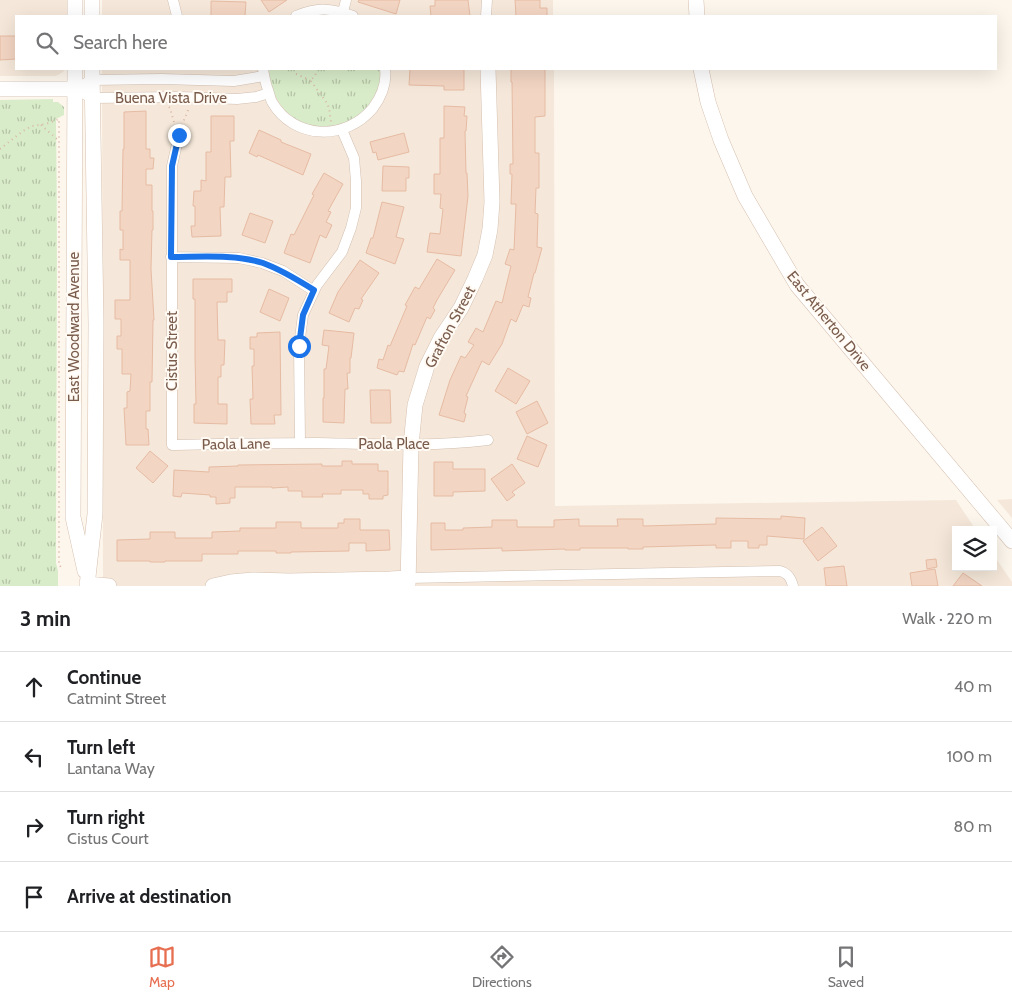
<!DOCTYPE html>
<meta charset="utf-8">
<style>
body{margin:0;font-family:Cabin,sans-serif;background:#f6f6f6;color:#202124}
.controls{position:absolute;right:15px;bottom:15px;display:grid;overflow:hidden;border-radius:0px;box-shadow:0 5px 20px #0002}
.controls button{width:45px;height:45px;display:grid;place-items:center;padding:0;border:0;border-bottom:1px solid #e0e0e0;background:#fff;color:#202124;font:25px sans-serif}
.stop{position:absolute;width:15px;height:15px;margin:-11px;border:4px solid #1a73e8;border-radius:50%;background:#fff}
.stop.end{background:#1a73e8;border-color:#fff;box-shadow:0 1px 5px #0008}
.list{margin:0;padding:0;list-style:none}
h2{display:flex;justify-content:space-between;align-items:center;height:65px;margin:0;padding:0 20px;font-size:21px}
h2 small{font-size:16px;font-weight:400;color:#757577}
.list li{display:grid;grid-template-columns:32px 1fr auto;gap:15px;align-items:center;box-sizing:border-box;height:70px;padding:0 20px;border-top:1px solid #e0e0e0}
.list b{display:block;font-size:19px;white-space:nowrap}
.list p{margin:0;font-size:16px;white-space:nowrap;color:#757577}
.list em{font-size:16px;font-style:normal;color:#757577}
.icon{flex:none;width:28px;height:28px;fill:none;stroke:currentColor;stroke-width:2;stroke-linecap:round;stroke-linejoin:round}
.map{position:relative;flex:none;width:1012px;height:586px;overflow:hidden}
.search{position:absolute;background:#fff;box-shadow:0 5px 20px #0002;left:15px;right:15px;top:15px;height:55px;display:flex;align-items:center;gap:12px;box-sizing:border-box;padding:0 18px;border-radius:0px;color:#757577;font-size:19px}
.sheet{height:345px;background:#fff}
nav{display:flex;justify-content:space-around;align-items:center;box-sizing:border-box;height:70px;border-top:1px solid #e0e0e0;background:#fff;font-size:14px;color:#757577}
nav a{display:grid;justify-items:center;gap:2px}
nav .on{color:#e76f51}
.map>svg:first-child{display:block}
</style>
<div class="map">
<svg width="1012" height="586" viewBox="0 0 1012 586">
<defs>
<pattern id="park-tufts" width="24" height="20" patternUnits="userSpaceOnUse" patternTransform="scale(1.25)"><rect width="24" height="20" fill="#d8ecc9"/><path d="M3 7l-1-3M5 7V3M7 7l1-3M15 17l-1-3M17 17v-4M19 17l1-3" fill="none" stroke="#b4c2a5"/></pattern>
</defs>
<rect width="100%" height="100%" fill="#fdf6ec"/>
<!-- residential -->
<path fill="#f5e8da" d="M0 0H68V16H16V69H65L63 72 56 76H0Z
M102 0H553V16H102Z
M102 69H554L555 506 956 500 976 530H956V567H993V554L1012 582V586H103Z
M1012 499V518L997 500Z"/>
<!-- park -->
<path fill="url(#park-tufts)" d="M269 69H381C381 145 273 149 269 69Z
M53 99V102H58L64 107V115L56 119C58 267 56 415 56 563L58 571V586H0V100Z"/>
<!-- building -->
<path fill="#f3d5c3" stroke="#e6bba3" d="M261 0H287L269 12Z
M359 0H400L396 14 358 2Z
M435 0H468L470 16H431L430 6H435Z
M515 0H540V8H547V16H516Z
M211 1 246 2 245 16H211Z
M0 36H16V59L0 60Z
M410 69H464V90H444V86L409 85Z
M511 69H545V116L535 117V153H539V188H536L535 213 538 214 537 247 542 248 535 273H534L528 297 531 298 529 307 523 305 516 322 511 319 502 344 489 365 482 361 466 396 468 397 464 413 466 414 464 422 439 415 450 380 461 356 465 358 474 345 468 342 476 328 483 332 496 301 502 303 511 266 505 264 510 249 514 250 516 204H511L512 174H510V164H513L512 82H511Z
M444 106 465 107 464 116H467L466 131H465L466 173H467L468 196 461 256 427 252 430 233 440 234 443 209 440 208 441 194H434V174H440V138H444Z
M146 111V149H150V158H154L153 169H146V185H152V211H153V230H152L151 269 154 320H153L152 382H150V411H146V429H148L149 445H126L124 408H127V392L130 391 131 374H122V349H117V336H121V319H115V300H130V260H120V249L123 250V230H120V211H122L123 149H124V112Z
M211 116H234V141H230L231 177H225L224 207H220L221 236 192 237 191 226H195V206H193L194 191H201V180L206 181V152H211Z
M259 130 281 140V142L311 154 303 175 258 155 257 157 249 153Z
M404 133 409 152 378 160 376 152 373 153 370 142Z
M383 166 409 167V178H406V191H382Z
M324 173 343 184 328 211 331 212 326 222 332 225 326 238 320 235 310 263 284 253 291 234 294 235 314 195 312 194Z
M382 202 404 207 396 237 404 239 395 264 366 253 371 238H373Z
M250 213 273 221 265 243 242 235Z
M437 259 455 270 437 300 433 308 435 310 430 319 427 317 415 345 413 344 404 372 399 371 397 375 377 368 379 359 383 360 388 345 390 346 407 306 405 305 415 287 419 289Z
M360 260 379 273 361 299 363 300 359 309 355 308 349 322 329 313 338 292Z
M193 279H232V292H227V302H217L218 340H225L224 365H221V377H218V404H227V424L194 423V404H196L195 355V299H193Z
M269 289 289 298 280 321 260 312Z
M324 330 354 333 351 358H350V373H347L348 389H345L344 423 323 422V398H324V369H326L329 346 322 345Z
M280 332 281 415H274L275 424H251L250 399H253L252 366H254V349H250V337H257V333Z
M508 368 530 381 516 404 495 391Z
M370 390H390L391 423H371Z
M537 401 548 423 527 434 516 412Z
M527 436 547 445 538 467 517 459Z
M150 451 168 466 153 483 136 468Z
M342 461H352V464H378V471H388V495L383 496V499H369V494H363V490H341V494H322L323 497H302V491H288V487L272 488V487H235V498H230V503L216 504V497H210V495L182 493 181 497 173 496 174 470 209 472V467L238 466V465L322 464V466H342Z
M434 462H453V469H485V491L453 492V496H434Z
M512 464 525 483 512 492 515 495 507 501 491 479Z
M781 516 805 518 804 539 767 536V545H759V548H748V541H731V548H716V545L643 547V549H628V548H580V550H565V549L502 551V548L431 550V523H445V530H463V528L492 527V520H517V527H554V520L579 519V526H618L617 519H643V526L716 524V518L781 519Z
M344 519H360V530H389L390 550 366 551V543H349V551L291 552V553H276V551H238V554H202V561H165V562H150V561H117V540L150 539V532H175V538H212V532L240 531V528H276V522H301V528H338V523H344Z
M822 527 837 546 818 561 803 541Z
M936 559 937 567 927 569 926 560Z
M844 566 847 586H826L824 568Z
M935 569 938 586H912L910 573Z
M963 573 982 586H953Z"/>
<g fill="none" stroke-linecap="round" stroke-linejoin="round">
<defs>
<path id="street" d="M173 0 177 16
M343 12 346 0
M296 16C318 7 331 8 353 16
M486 16 487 0
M263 69C264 75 265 81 267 87 269 92 270 98 272 102 294 140 346 141 373 108 381 97 387 83 385 69
M75 89 92 98 180 97 237 99 256 97 269 93
M75 89 92 80 161 79 234 81 264 76
M179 135 172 166V445C221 444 269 443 317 443 374 444 431 447 488 440
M171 257 239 258 262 263 283 271 314 291
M300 443 299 346 303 315 317 285 342 252 351 228 356 208V181L354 158 342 130
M408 578 780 571C788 573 791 578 793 586"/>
<path id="secondary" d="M75 0V16
M92 0V16
M696 0 697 16
M75 69 73 517 85 571
M701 69 708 102 721 140 745 196 797 285 1012 541
M0 89H75
M87 584 109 586
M87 586 95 514 96 324 92 69
M213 586 231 582 253 580 289 581 390 579 408 578
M408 586 411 445 415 405 427 366 441 338 461 308 475 279 485 255 490 229 492 202 488 69"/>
</defs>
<!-- street casing -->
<use href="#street" stroke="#d1beb0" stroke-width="11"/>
<!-- secondary casing -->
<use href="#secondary" stroke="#d6c0b0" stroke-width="16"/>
<!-- path -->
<path stroke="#d9b8a5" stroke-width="2" stroke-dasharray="1 4" stroke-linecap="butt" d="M296 69V74L310 80
M317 69C316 74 315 77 310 80L327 103 329 108 331 122
M169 107 170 108 175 126
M41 125 58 140
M182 125 189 108
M0 149 23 131 32 126 46 124 59 119V565L61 567"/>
<!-- street -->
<use href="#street" stroke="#fff" stroke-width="10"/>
<!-- secondary -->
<use href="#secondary" stroke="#fff" stroke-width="15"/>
</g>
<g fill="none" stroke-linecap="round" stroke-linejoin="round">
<!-- route -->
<path stroke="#1a73e8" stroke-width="6" d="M179 135 172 166 171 257C200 257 235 254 263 263 282 270 298 280 314 290L303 315 299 346"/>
</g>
<g text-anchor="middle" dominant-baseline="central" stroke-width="4" stroke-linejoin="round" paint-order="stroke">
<!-- street labels -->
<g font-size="15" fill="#7a5c4d" stroke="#fffaf3">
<text x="171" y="98">Buena Vista Drive</text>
<text transform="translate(829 321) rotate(51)">East Atherton Drive</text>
<text transform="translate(74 327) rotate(-90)">East Woodward Avenue</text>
<text transform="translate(450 327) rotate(-62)">Grafton Street</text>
<text transform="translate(172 351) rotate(-90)">Cistus Street</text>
<text transform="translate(236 444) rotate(-1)">Paola Lane</text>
<text x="394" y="444">Paola Place</text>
</g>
</g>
</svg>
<div class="controls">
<button><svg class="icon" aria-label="layers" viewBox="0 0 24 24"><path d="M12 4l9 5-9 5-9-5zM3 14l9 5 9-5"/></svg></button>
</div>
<div class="stop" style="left:299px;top:346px"></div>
<div class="stop end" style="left:179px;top:135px"></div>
<div class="search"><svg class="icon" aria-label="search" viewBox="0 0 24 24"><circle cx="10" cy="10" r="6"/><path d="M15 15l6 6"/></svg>Search here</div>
</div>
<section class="sheet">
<h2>3 min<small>Walk · 220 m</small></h2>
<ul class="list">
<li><svg class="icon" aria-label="ahead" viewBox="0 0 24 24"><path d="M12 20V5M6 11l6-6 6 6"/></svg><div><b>Continue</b><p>Catmint Street</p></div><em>40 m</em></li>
<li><svg class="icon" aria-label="left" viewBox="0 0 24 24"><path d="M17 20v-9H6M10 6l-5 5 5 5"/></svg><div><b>Turn left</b><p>Lantana Way</p></div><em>100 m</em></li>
<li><svg class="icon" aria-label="right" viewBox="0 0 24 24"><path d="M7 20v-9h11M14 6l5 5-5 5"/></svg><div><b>Turn right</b><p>Cistus Court</p></div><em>80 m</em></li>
<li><svg class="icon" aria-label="arrive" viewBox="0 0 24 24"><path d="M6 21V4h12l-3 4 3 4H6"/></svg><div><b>Arrive at destination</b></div></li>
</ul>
</section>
<nav>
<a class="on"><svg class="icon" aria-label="map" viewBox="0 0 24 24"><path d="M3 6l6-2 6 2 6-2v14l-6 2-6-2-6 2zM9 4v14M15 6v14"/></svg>Map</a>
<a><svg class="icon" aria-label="directions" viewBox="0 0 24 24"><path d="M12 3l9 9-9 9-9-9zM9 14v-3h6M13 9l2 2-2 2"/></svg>Directions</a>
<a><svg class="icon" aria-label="saved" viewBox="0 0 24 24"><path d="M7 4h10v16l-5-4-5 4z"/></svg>Saved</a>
</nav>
